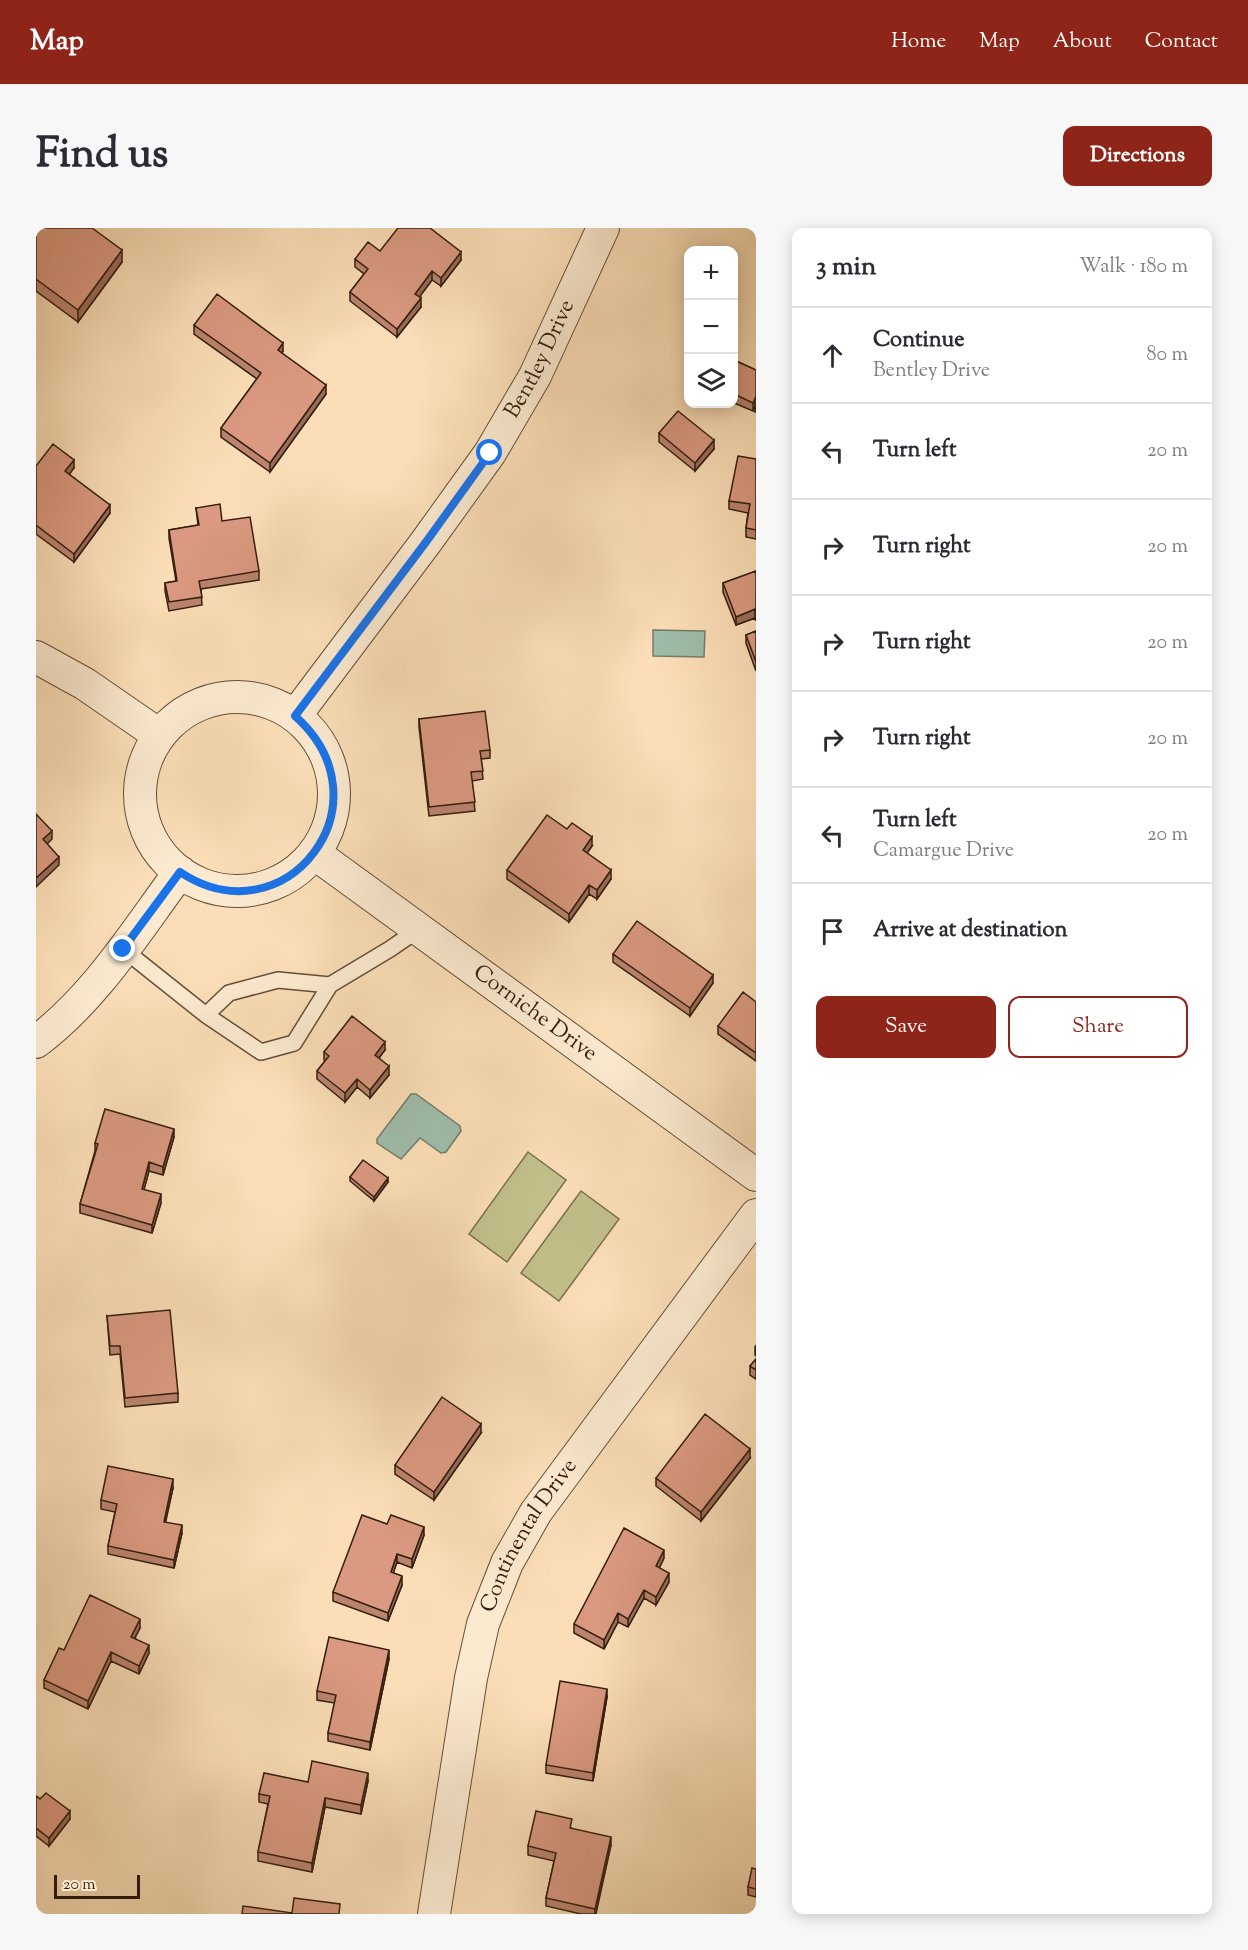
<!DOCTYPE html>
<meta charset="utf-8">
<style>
body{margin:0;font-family:"Sorts Mill Goudy",serif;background:#f7f7f7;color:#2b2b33}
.controls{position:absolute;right:18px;top:18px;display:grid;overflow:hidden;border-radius:12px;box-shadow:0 3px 15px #0003}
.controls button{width:54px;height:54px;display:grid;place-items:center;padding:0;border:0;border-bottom:2px solid #e1e1e2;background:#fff;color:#2b2b33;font:30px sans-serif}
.scale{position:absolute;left:18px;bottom:15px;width:86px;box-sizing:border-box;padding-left:6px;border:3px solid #331e0e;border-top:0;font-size:16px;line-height:21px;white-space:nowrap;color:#331e0e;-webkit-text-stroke:4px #fcead0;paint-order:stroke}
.stop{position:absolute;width:18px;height:18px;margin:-14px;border:4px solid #1a73e8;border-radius:50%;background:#fff}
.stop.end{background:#1a73e8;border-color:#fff;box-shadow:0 2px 6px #0008}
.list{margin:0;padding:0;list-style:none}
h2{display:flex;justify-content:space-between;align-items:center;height:78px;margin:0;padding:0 24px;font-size:26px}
h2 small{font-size:20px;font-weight:400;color:#7c7c81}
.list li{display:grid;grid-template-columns:39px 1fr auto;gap:18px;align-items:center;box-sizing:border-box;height:96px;padding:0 24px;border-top:2px solid #e1e1e2}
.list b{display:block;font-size:22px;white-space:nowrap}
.list p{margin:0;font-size:20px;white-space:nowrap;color:#7c7c81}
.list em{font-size:20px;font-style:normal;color:#7c7c81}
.actions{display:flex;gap:12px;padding:18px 24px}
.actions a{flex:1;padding:14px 0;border:2px solid #8f2418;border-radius:12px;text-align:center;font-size:21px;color:#8f2418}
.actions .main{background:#8f2418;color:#fff}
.icon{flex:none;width:33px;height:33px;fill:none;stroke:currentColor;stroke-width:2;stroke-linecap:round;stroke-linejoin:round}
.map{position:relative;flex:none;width:720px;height:1686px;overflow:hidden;border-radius:12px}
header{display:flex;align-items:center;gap:36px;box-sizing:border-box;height:84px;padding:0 30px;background:#8f2418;color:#fff}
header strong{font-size:28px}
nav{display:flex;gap:33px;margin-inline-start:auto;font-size:21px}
.intro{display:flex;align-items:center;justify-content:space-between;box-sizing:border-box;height:144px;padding:0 36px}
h1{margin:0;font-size:42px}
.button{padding:15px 27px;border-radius:12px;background:#8f2418;color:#fff;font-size:21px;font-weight:700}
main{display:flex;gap:36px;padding:0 36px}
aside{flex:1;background:#fff;border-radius:12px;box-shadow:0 3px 15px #0003}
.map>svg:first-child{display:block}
</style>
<header>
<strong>Map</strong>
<nav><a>Home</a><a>Map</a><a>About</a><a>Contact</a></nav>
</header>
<div class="intro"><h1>Find us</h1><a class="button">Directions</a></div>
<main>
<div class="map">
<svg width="720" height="1686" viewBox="0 0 720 1686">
<rect width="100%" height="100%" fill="#fbdeb7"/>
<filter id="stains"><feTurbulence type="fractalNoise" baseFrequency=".00333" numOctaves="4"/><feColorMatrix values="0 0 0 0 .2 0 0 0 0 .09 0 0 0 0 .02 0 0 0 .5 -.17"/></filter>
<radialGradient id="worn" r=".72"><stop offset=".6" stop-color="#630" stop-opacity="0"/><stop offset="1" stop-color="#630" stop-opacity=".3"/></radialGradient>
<!-- green -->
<path fill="#c2c08c" stroke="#7a6f4d" stroke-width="1.5" d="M492 924 530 952 471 1034 433 1006Z
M545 963 583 991 523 1073 485 1045Z"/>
<!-- water -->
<path fill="#9fbdaa" stroke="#747d6c" stroke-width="1.5" d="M617 402 669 403 668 429 617 428Z
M375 866H380L424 898 425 903 410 924 405 925 384 910 365 931 341 915V911Z"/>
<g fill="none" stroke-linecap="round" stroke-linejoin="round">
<defs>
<path id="service" d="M87 721 170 787 225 824 258 815 294 757 354 721 383 701
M170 787 193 765 242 752 294 757"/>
<g id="minor">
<path d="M0 429 49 456 123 507"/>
<circle cx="201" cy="566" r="97"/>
<path id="s1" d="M259 488 390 314 454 225 499 148 567 0"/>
<path id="s2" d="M278 625 720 947"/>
<path d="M0 814C60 769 100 703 144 644"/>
<path id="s3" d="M398 1686 435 1450 447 1396 471 1335 500 1284 720 987"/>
</g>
</defs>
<!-- service casing -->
<use href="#service" stroke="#654e38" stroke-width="18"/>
<!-- minor casing -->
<use href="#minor" stroke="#654e38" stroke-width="34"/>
<!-- service -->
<use href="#service" stroke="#fcead0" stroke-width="15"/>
<!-- minor -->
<use href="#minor" stroke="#fcead0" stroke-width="32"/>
</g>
<!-- wall -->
<path fill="#bb846e" stroke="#331e0e" stroke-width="1.5" d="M0 0 86 34 42 94 0 63Z
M344 23 425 32 405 58 396 52 383 69 385 79 361 109 314 73V64L328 46 319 39V31Z
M158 97 247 123 246 125 290 166 234 244 185 209V200L221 151 158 106Z
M698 132 720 142V184H719V178L717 183 698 175Z
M623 205 678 221 659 243 623 214Z
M720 231V311L710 309V300L712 285 693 281V273Z
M0 238 38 240 33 246 74 285 38 334 0 306Z
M160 280 186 293 223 343V352L165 361 166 377 133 383 129 363V355L140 353 133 310V302L162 297Z
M720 343V393L719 390 700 397 687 364V355Z
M720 403V443L710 415V407Z
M383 491 454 522V530L445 531 447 551 436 553 439 583 393 588 383 499Z
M556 618 551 625 575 651 561 671 553 666 533 694 471 651V642Z
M577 726 677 755 654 788 577 734Z
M720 774V833L682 806V798Z
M349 822 343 830 353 847 334 870 321 859 309 874 281 851V843L289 833 288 832V824Z
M138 909 127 947 113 943 108 961 125 975 116 1005 44 985V976L59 923V915Z
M314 949 352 954 338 973 314 953Z
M71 1088 142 1165V1174L89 1179 84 1126 74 1127Z
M720 1117V1128L719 1127V1119Z
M720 1131V1151L714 1147V1138Z
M445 1205 398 1272 359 1246V1237Z
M714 1230 665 1293 620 1258V1250Z
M137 1260 129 1294 146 1305 138 1340 72 1326V1318L79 1284 65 1281V1272Z
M351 1296 388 1307 376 1340 361 1334 357 1345 366 1357 352 1393 297 1373V1364Z
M628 1330 623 1340 633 1354 620 1377 608 1370 592 1399 582 1394 568 1421 538 1405V1396Z
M104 1400 99 1410 113 1425 103 1446 75 1433 52 1481 8 1460V1452L28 1422Z
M353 1431 334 1522 292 1513V1505L299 1475 281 1472V1463Z
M571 1469 557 1553 510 1545V1537Z
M332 1553 325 1586 289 1579 276 1644 222 1633V1624L232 1576 223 1574V1566L272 1554Z
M0 1568 34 1591 13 1618 0 1608Z
M535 1600 575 1617 560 1686H545L510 1678V1670L518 1633 492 1627V1618Z
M720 1641V1669L712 1667V1659Z"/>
<!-- shaded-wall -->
<path fill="#996b5a" stroke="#331e0e" stroke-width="1.5" d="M86 22V34L42 94V82Z
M425 24V32L405 58V50Z
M396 43V52L379 75V66Z
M385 70V79L361 109V101Z
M247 115V123L242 131V122Z
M290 157V166L234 244V235Z
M720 168V176L719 175V178L717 183V175Z
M678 212V221L659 243V235Z
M38 232V240L29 252V243Z
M74 277V285L38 334V326Z
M719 381V390L700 397V389Z
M16 603V611L7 620V611Z
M556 609V618L547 631V622Z
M23 629V637L0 659V650Z
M575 642V651L561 671V662Z
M553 657V666L533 694V686Z
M677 747V755L654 788V780Z
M349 814V822L339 835V827Z
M353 838V847L334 870V862Z
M321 851V859L309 874V865Z
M138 901V909L127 947V939Z
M113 934V943L106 969V961Z
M352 950V954L338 973V969Z
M125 966V975L116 1005V997Z
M445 1196V1205L398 1272V1264Z
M714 1221V1230L665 1293V1284Z
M137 1251V1260L128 1302V1294Z
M146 1297V1305L138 1340V1332Z
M388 1299V1307L376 1340V1331Z
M628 1322V1330L620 1347V1338Z
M361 1326V1334L355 1352V1344Z
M633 1345V1354L620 1377V1369Z
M366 1348V1357L352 1393V1385Z
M608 1362V1370L592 1399V1391Z
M582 1385V1394L568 1421V1412Z
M104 1391V1400L95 1417V1409Z
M113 1417V1425L103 1446V1438Z
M353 1422V1431L334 1522V1514Z
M75 1424V1433L52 1481V1473Z
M571 1461V1469L557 1553V1545Z
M332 1545V1553L325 1586V1577Z
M289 1570V1579L276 1644V1635Z
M34 1583V1591L13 1618V1610Z
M575 1609V1617L559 1686V1681Z"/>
<!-- building -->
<path fill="#da9980" stroke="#331e0e" stroke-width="1.5" d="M0 0H56L86 22 42 82 0 51Z
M362 0H394L425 24 405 50 396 43 379 66 385 70 361 101 314 64 332 41 319 31 332 14 344 23Z
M181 66 247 115 242 122 290 157 234 235 185 200 225 145 158 97Z
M698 132 720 142V168L717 175 698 166Z
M642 183 678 212 659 235 623 205Z
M17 216 38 232 29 243 74 277 38 326 0 297V238Z
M702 228 720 231V302L710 300 714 276 693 273Z
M184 276 186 293 214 289 223 343 163 353 166 369 133 374 129 355 141 353 133 302 163 297 160 280Z
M720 343V384L719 381 700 389 687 355Z
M720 403V434L710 407Z
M449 483 454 522 444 523 447 543 435 544 439 574 393 579 383 491Z
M0 586 16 603 7 611 23 629 0 650Z
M511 587 531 601 536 595 556 609 547 622 575 642 561 662 553 657 533 686 471 642Z
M601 693 677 747 654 780 577 726Z
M707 764 720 774V825L682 798Z
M316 788 349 814 339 827 353 838 334 862 321 851 309 865 281 843 293 828 288 824Z
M69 881 138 901 127 939 113 934 106 961 125 966 116 997 44 976 62 916 59 915Z
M327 932 352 950 338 969 314 949Z
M134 1082 142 1165 89 1170 84 1118H74L71 1088Z
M720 1131V1142L714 1138Z
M406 1169 445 1196 398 1264 359 1237Z
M669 1186 714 1221 665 1284 620 1250Z
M72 1238 137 1251 128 1294 146 1297 138 1332 72 1318 81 1276 65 1272Z
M326 1287 351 1296 355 1287 388 1299 376 1331 361 1326 355 1344 366 1348 352 1385 297 1364Z
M588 1300 628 1322 620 1338 633 1345 620 1369 608 1362 592 1391 582 1385 568 1412 538 1396Z
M54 1367 104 1391 95 1409 113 1417 103 1438 75 1424 52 1473 8 1452 23 1420 28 1422Z
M293 1409 353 1422 334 1514 292 1505 300 1467 281 1463Z
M524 1453 571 1461 557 1545 510 1537Z
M276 1533 332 1545 325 1577 289 1570 276 1635 222 1624 234 1568 223 1566 228 1545 272 1554Z
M10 1565 34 1583 13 1610 0 1600V1568L4 1571Z
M500 1583 536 1591 534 1600 575 1609 559 1681 510 1670 520 1625 492 1618Z
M716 1640 720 1641V1661L712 1659Z
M258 1670 304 1676 303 1686H206L207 1678 256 1685Z"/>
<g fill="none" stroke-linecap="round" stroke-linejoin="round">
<!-- route -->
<path stroke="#1a73e8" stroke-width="8" d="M87 721 144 644C249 714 357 575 259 488L390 314 454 225"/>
</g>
<g text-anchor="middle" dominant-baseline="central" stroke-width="5" stroke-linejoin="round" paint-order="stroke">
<!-- street labels -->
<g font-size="22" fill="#331e0e" stroke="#fcead0">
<text stroke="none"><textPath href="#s1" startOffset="434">Bentley Drive</textPath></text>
<text stroke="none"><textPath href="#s2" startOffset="273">Corniche Drive</textPath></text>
<text stroke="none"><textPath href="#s3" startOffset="394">Continental Drive</textPath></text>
</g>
</g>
<rect width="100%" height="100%" filter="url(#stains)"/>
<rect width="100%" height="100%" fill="url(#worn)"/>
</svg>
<div class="controls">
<button>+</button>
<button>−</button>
<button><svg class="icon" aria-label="layers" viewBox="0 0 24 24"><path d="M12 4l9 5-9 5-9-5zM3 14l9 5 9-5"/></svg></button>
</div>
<div class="scale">20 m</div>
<div class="stop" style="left:454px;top:225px"></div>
<div class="stop end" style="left:87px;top:721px"></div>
</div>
<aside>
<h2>3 min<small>Walk · 180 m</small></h2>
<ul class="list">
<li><svg class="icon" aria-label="ahead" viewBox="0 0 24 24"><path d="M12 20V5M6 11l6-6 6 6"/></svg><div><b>Continue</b><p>Bentley Drive</p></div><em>80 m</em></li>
<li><svg class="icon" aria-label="left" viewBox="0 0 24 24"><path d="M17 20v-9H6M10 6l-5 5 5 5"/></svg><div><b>Turn left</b></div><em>20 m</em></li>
<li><svg class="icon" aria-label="right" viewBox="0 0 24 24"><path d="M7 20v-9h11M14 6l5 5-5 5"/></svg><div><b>Turn right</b></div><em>20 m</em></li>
<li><svg class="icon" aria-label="right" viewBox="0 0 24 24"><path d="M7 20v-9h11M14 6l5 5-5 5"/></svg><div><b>Turn right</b></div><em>20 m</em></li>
<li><svg class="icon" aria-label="right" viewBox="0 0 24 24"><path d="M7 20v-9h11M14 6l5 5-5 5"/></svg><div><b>Turn right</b></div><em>20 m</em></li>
<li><svg class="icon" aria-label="left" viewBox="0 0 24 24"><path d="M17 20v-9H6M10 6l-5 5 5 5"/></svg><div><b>Turn left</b><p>Camargue Drive</p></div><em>20 m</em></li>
<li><svg class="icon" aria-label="arrive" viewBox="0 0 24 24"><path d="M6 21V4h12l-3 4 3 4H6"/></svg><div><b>Arrive at destination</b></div></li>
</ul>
<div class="actions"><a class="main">Save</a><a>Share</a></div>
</aside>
</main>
